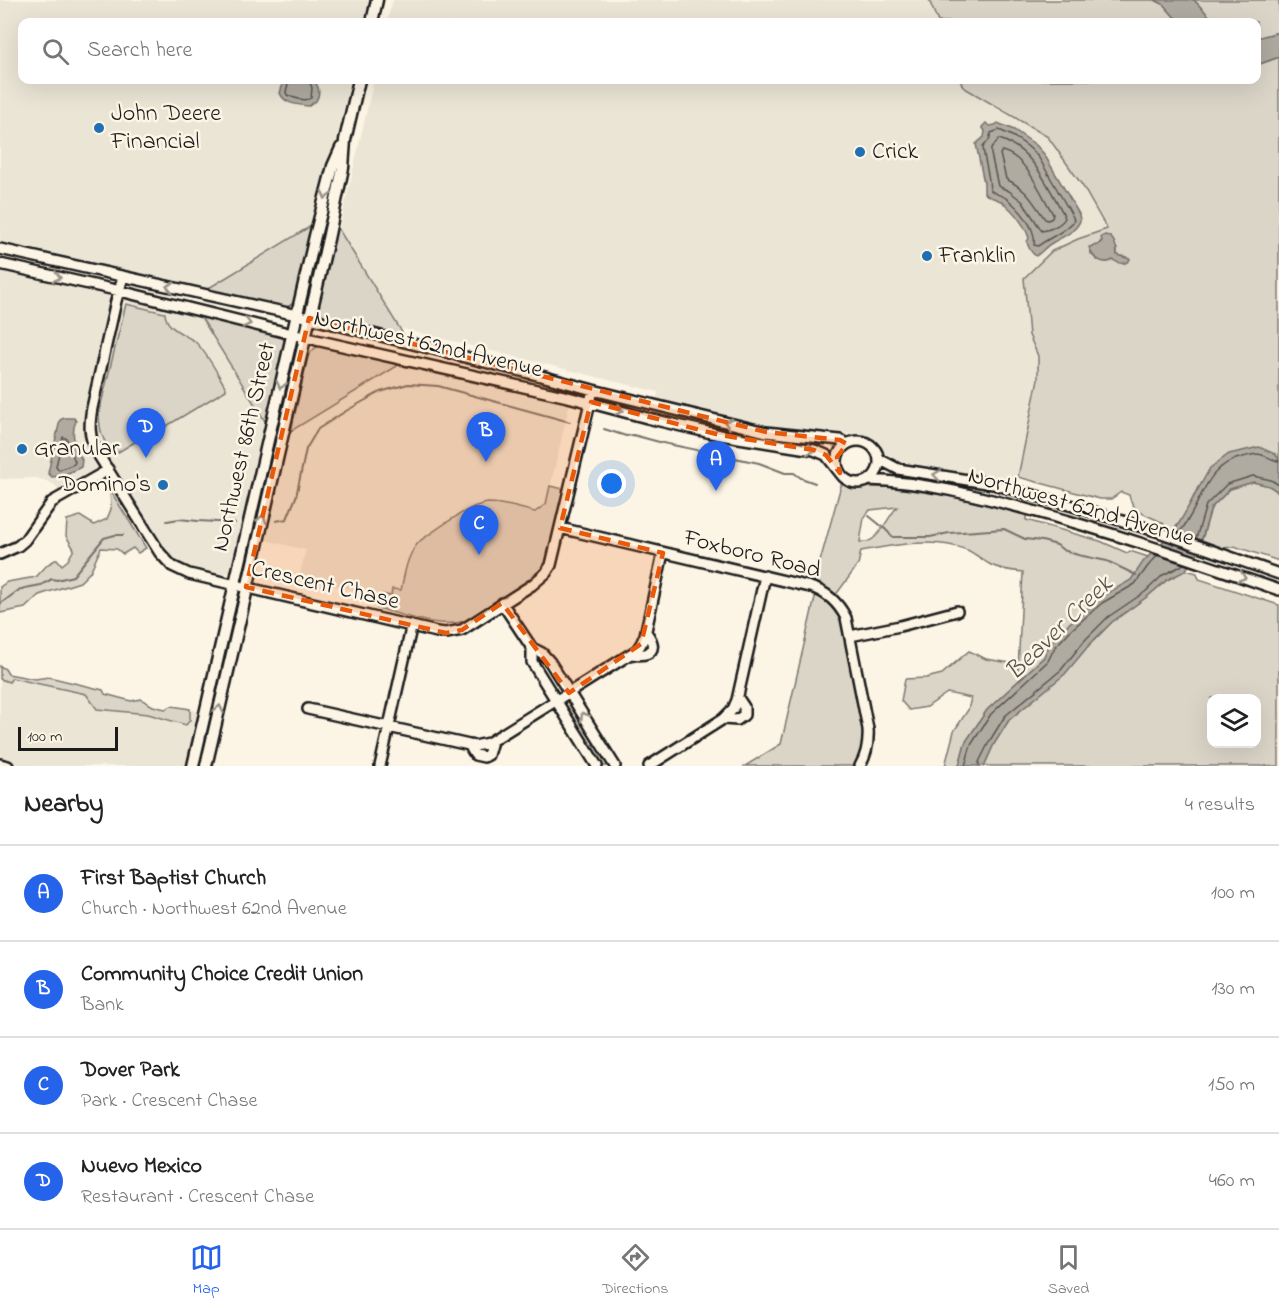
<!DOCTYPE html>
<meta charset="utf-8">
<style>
body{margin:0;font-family:"Indie Flower",sans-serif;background:#f6f6f6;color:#222}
.controls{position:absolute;right:18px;bottom:18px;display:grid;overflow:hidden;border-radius:12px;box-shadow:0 6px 24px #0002}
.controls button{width:54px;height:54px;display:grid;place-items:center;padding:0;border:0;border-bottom:2px solid #e0e0e0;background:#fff;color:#222;font:30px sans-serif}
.scale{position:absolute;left:18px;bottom:15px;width:100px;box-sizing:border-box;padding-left:6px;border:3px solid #1c1c1c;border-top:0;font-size:16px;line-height:21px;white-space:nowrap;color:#1c1c1c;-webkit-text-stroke:4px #fcf5e5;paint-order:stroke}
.you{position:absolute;left:612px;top:484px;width:21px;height:21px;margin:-15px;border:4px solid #fff;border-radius:50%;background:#1a73e8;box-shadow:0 0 0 9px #1a73e833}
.badge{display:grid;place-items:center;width:39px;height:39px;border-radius:50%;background:#2563eb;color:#fff;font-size:20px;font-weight:700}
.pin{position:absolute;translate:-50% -50px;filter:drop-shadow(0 2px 3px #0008)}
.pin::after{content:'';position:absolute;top:32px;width:21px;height:18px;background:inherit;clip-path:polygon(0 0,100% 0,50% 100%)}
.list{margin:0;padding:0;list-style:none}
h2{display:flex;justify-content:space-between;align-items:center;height:78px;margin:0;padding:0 24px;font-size:26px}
h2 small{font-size:20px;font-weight:400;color:#767676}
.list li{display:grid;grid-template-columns:39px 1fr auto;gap:18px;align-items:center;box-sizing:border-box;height:96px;padding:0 24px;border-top:2px solid #e0e0e0}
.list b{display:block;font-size:22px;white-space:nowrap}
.list p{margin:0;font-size:20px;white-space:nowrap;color:#767676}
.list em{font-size:20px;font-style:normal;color:#767676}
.icon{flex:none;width:33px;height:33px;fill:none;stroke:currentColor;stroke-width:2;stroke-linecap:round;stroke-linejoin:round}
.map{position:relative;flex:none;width:1279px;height:766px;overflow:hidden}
.search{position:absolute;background:#fff;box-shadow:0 6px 24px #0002;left:18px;right:18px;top:18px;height:66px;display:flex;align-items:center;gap:15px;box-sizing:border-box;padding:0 21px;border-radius:12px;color:#767676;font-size:22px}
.sheet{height:462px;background:#fff}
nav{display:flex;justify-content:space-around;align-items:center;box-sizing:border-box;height:84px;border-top:2px solid #e0e0e0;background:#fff;font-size:16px;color:#767676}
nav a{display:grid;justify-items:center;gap:3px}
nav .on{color:#2563eb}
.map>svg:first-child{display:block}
</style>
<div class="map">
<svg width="1279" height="766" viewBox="0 0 1279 766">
<rect width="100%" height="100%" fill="#fcf5e5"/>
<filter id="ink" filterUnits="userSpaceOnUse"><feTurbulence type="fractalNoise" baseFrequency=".0167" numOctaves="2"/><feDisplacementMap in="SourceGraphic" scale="12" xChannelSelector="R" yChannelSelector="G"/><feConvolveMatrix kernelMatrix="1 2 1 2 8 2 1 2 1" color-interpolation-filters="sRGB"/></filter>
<g filter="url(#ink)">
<!-- built -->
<path fill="#ebe5d6" d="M0 0H369L364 22H22V80H351L336 142 314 224 204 291 0 245Z
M393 0H929L938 22H387Z
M374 80H960L963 87 1048 137 1082 185 1108 229 1078 239 1029 335 1038 356V379L1017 486 975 477 901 465 891 459 872 438 863 435 793 431 657 399 658 392 399 328 339 230Z
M0 268 103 291 108 296 111 302 86 418V428L100 463 98 467 99 469 98 471 76 483 58 491 56 486 47 481 36 478 0 479Z
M130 300 146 301 199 314 268 426 233 571 228 573 223 574 191 567 182 564 171 557 98 442 95 428V420L120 309 122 305 126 304V301Z
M402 363 570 402 546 504 535 512 497 503 474 507 421 539 415 546 409 557 401 591 391 596 363 590 362 592 299 577 306 550 262 539 278 471 288 443 291 431Z
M12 678 86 694 97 709 148 714 186 725 190 720V709L201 713 189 766H0V679L8 682Z"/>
<!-- green -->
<path fill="#dbd5c8" stroke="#7c7872" stroke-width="1.5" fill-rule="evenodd" d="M929 0H1155L1163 4 1179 22H938Z
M1194 0H1279V32L1257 38 1256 22H1213L1210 17Z
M1277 58H1279V459L1275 454 1198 487C1191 502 1184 520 1172 531L1161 527 1164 524C1151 515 1133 515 1129 495L1121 492 1111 499H1100L1018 477 1038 379V356L1029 335 1024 278 1052 251 1078 239 1107 229 1082 185 1048 137 963 87 960 80H1256L1257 65ZM1102 240 1117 249V255L1127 257 1097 260 1091 254 1092 246 1098 245Z
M314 224 296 301 287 307H281L204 291Z
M336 225 405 337 329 319 320 312 317 303Z
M126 304 165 313C166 329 183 333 194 341 205 349 219 376 226 388V390L165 427 162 423 155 427 153 425 137 434 140 439 115 454C102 443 99 429 99 412Z
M199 314 279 335 283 338 286 345 268 426Z
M323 345 402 363 291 431 308 357C311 350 315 347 323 345Z
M842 482 849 486 859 487H889L917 489 1026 514V520L1100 541 1127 553 1130 551 1148 557 1131 580 1080 615 1065 627 1050 643 1044 657 987 710 965 743 959 766H945L954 731 968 710 971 698 947 693 927 707 909 710 901 701 905 679 926 678 942 674 969 651 986 659 1016 664 1017 671 1018 669 1023 572C1013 571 1001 570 991 565 983 561 976 554 967 550 935 537 894 545 861 551L858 565 835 596 824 588 814 583ZM897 507C889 516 880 536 871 540 868 542 864 542 860 542L864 518 870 510Z
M1253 482C1263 484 1274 485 1279 495V561L1234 546 1232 547 1223 548 1202 540 1211 508 1230 489Z
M550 486 564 489 549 553 546 564 541 571 534 578 465 621C440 629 403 615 377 608L381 594 391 596 392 589 401 590C405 572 407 553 421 540 437 529 470 504 488 503 503 503 520 508 535 512L546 504Z
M110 490 146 548 138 553 133 548 123 554 117 549 101 548 90 572 80 582 39 595 25 608 0 613V587L7 582 36 577 48 564 57 559 62 565 68 560 74 549 66 536 67 520 80 516 94 525 107 519 111 509Z
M1186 570 1197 573 1199 579 1279 605V766H984L994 744 1009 720 1045 690 1112 622 1148 596 1167 580ZM1212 698H1256V744H1212Z
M816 593C831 603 837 607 843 625L864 735 861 753 854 766H745L781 744Z
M0 666 5 669 8 674 35 679 49 677 103 690 105 694 131 701 141 699 153 706 165 709 172 706 190 709V720L186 725 148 714 97 709 86 694 12 678 9 682 0 679Z
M566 701H570L612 766H601L564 707V704Z"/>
<!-- water -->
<path fill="#b0aba1" stroke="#75726c" stroke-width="1.5" d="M1155 0H1194L1210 17 1213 22H1179L1163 4Z
M1279 32V58H1276L1257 65V38Z
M284 80H313C319 86 321 93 316 101L309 106C298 105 284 104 280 93Z
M986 123 990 126 995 125 998 123 1014 130 1036 145 1044 154 1079 214 1080 221C1075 233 1063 236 1052 243 1046 246 1042 252 1036 256 1032 254 1028 247 1027 242L1029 238C1025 225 1013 210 1002 202 996 198 989 198 984 193V183L976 144 984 137 985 131 982 127Z
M1105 235C1114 236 1117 247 1117 255L1130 259 1129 261C1124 265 1119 264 1113 260 1103 266 1092 258 1089 247L1098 245 1102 241 1101 237Z
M64 418H74L76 421C70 434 75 448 82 460L81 467C72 472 62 476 52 477L48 473 60 420Z
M1259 447 1275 454 1279 459V495L1277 491 1269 486 1253 482 1230 489 1211 508 1197 555 1185 571 1167 580 1148 596 1112 622 1090 644 1065 674 1009 720 994 744 984 766H959L965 743 987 710 1044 657 1050 643 1065 627 1099 598 1131 580 1143 562 1177 527 1210 468 1229 454Z"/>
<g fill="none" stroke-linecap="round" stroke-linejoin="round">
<!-- shore -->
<path stroke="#575551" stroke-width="1.5" d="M289 80 286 92 287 95C294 98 305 102 311 98L312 88 309 80
M999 130C1014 136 1029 145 1039 158L1073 217 1074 221C1065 232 1050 237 1038 246L1034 245C1037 228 1019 208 1006 198 1002 195 992 194 990 189 989 186 990 183 989 180 987 168 984 158 983 147L989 140 991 133Z
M999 139C1033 149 1047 185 1063 213L1065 218C1061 225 1050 230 1042 231L1022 201 1009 191 998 186 991 154V149Z
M1002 151C1026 156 1041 194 1053 214L1052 218 1048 220 1045 219C1032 201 1028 190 1006 179L1000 154Z
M63 437 67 439 75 462 74 464 59 470 56 466Z
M1179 533C1202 506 1203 465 1243 457 1248 456 1253 454 1257 454 1265 454 1272 461 1279 461
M1196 539 1206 505 1227 484 1253 476 1271 480 1279 485
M965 766 971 745 991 714 1048 661 1055 647 1070 631 1102 603 1135 584 1148 566 1158 555
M979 766V762L989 742 1005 716 1061 670 1085 640 1108 617 1145 592 1163 575 1181 566 1183 564"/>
<!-- stream -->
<path stroke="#75726c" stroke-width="2" d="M604 429 626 436 633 435 663 443 759 463 785 473H794L801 478 815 483
M869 516 884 528 893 537H930L949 533 1004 529 1025 539 1042 541 1057 545 1063 550 1078 555 1107 561 1136 575
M167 521 179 519 198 521 235 523
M276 521 287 519 296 497 306 449 318 429 346 411 380 392 408 384 438 386 570 422
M0 604 19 590 25 588 41 585 52 579 57 580 73 576 104 538 115 535H123"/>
<defs>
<path id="minor" d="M0 249 297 315 545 377 593 390 766 432 840 440 847 444
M0 264 120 291 316 340 568 397 647 418 720 435 814 450 826 455 840 473
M123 277 116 301 92 408C89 425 89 436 96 451L160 553 172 566 189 574 437 632 446 633 462 630 532 585 546 573 551 565 593 390
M837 462a21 21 0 1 1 42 0a21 21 0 1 1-42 0Z
M879 459 898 469 993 484 1073 506 1156 531 1279 574
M869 480C923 482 975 495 1026 509 1112 532 1195 561 1279 590
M560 528 810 587C827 592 838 602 846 618L868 729C869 743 867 754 860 766
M0 554 18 546 25 540 52 502 103 473 108 469
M502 603 532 648 542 653 550 662 615 766
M850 636 900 626 957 611
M532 648V662L597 766
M632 654C651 657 659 649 646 632
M308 709 469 745 475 746 488 743 637 650 641 644 645 635 663 553
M723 719 737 720 744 715V707L738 698
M469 745 475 755 484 757 488 755 492 741
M0 764 8 766
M380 766 410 633V625
M649 766 723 719 733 709 737 700 765 576"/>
<path id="major" d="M372 22 377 0
M193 766 315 236 333 166 341 148
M206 766 328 239 343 168 345 140 359 80"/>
</defs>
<!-- minor casing -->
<use href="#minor" stroke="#1c1c1c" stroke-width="14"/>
<!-- major casing -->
<use href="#major" stroke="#1c1c1c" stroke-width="15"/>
<!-- minor -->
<use href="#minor" stroke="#fcf5e5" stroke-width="9"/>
<!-- major -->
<use href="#major" stroke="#fcf5e5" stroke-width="10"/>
</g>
<!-- one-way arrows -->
<defs><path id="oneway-chevron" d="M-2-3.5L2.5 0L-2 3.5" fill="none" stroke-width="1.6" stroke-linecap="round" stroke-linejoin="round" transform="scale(1.5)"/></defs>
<g stroke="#97938b">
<use href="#oneway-chevron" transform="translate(326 195) rotate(104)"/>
<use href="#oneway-chevron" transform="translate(57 277) rotate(13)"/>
<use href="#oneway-chevron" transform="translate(170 287) rotate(-168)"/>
<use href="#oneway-chevron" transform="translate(247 323) rotate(14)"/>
<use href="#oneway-chevron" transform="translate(281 385) rotate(103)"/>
<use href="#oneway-chevron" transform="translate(620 410) rotate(15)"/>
<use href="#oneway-chevron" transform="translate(728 423) rotate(-166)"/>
<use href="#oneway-chevron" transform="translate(811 450) rotate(13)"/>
<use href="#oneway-chevron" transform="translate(937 475) rotate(-172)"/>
<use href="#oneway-chevron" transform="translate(262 519) rotate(-77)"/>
<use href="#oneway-chevron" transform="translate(1242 577) rotate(19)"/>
<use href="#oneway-chevron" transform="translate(219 709) rotate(-77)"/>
<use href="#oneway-chevron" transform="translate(584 716) rotate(-122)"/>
</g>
</g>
<!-- marked area -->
<path fill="#e8590c" fill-opacity="0.2" stroke="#e8590c" stroke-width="4.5" stroke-dasharray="12 8" stroke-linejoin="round" d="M309 318 766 432 840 440 847 444 837 457 840 473 826 455 814 450 720 435 591 402 560 528 663 553 641 644 569 693 502 603 462 630 446 633 246 587Z"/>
<!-- markers -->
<g fill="#1f6fb2" stroke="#fcf5e5" stroke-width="2">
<circle cx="99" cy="128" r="6"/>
<circle cx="860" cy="152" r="6"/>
<circle cx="927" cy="256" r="6"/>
<circle cx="22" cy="449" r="6"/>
<circle cx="163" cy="485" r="6"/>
</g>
<g text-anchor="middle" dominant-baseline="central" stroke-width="5" stroke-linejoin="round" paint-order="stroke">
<!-- poi labels -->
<g font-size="24" fill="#1c1c1c" stroke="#fcf5e5" text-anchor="start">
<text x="111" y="114">John Deere<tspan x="111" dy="28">Financial</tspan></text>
<text x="872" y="152">Crick</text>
<text x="939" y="256">Franklin</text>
<text x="34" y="449">Granular</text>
<text x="151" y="485" text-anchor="end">Domino's</text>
</g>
<!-- street labels -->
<g font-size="24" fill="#1c1c1c" stroke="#fcf5e5">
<text transform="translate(428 345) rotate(13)">Northwest 62nd Avenue</text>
<text transform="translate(245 447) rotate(-77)">Northwest 86th Street</text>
<text transform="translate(1081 508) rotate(16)">Northwest 62nd Avenue</text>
<text transform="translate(752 555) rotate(14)">Foxboro Road</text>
<text transform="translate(325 586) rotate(13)">Crescent Chase</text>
</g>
<!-- water labels -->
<g font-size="26" font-style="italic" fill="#575551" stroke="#fcf5e5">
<text transform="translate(1060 629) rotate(-44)">Beaver Creek</text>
</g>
</g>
</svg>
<div class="controls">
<button><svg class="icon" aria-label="layers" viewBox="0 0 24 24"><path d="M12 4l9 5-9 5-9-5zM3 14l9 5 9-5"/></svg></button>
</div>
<div class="scale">100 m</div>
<div class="you"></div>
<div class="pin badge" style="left:716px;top:491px">A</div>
<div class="pin badge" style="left:486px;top:462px">B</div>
<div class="pin badge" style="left:479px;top:555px">C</div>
<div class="pin badge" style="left:146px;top:458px">D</div>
<div class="search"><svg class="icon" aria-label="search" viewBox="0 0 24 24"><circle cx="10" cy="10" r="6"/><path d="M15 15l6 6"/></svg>Search here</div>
</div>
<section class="sheet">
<h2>Nearby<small>4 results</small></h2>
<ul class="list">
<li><span class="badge">A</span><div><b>First Baptist Church</b><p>Church · Northwest 62nd Avenue</p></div><em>100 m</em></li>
<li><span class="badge">B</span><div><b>Community Choice Credit Union</b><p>Bank</p></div><em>130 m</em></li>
<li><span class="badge">C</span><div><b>Dover Park</b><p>Park · Crescent Chase</p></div><em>150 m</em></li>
<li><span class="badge">D</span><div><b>Nuevo Mexico</b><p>Restaurant · Crescent Chase</p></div><em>460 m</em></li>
</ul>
</section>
<nav>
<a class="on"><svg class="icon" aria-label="map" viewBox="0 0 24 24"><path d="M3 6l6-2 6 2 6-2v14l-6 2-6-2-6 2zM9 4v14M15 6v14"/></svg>Map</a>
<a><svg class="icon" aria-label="directions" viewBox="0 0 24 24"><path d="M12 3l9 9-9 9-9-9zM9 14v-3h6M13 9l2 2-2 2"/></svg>Directions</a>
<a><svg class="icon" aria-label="saved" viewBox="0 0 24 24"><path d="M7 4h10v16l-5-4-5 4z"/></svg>Saved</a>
</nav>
